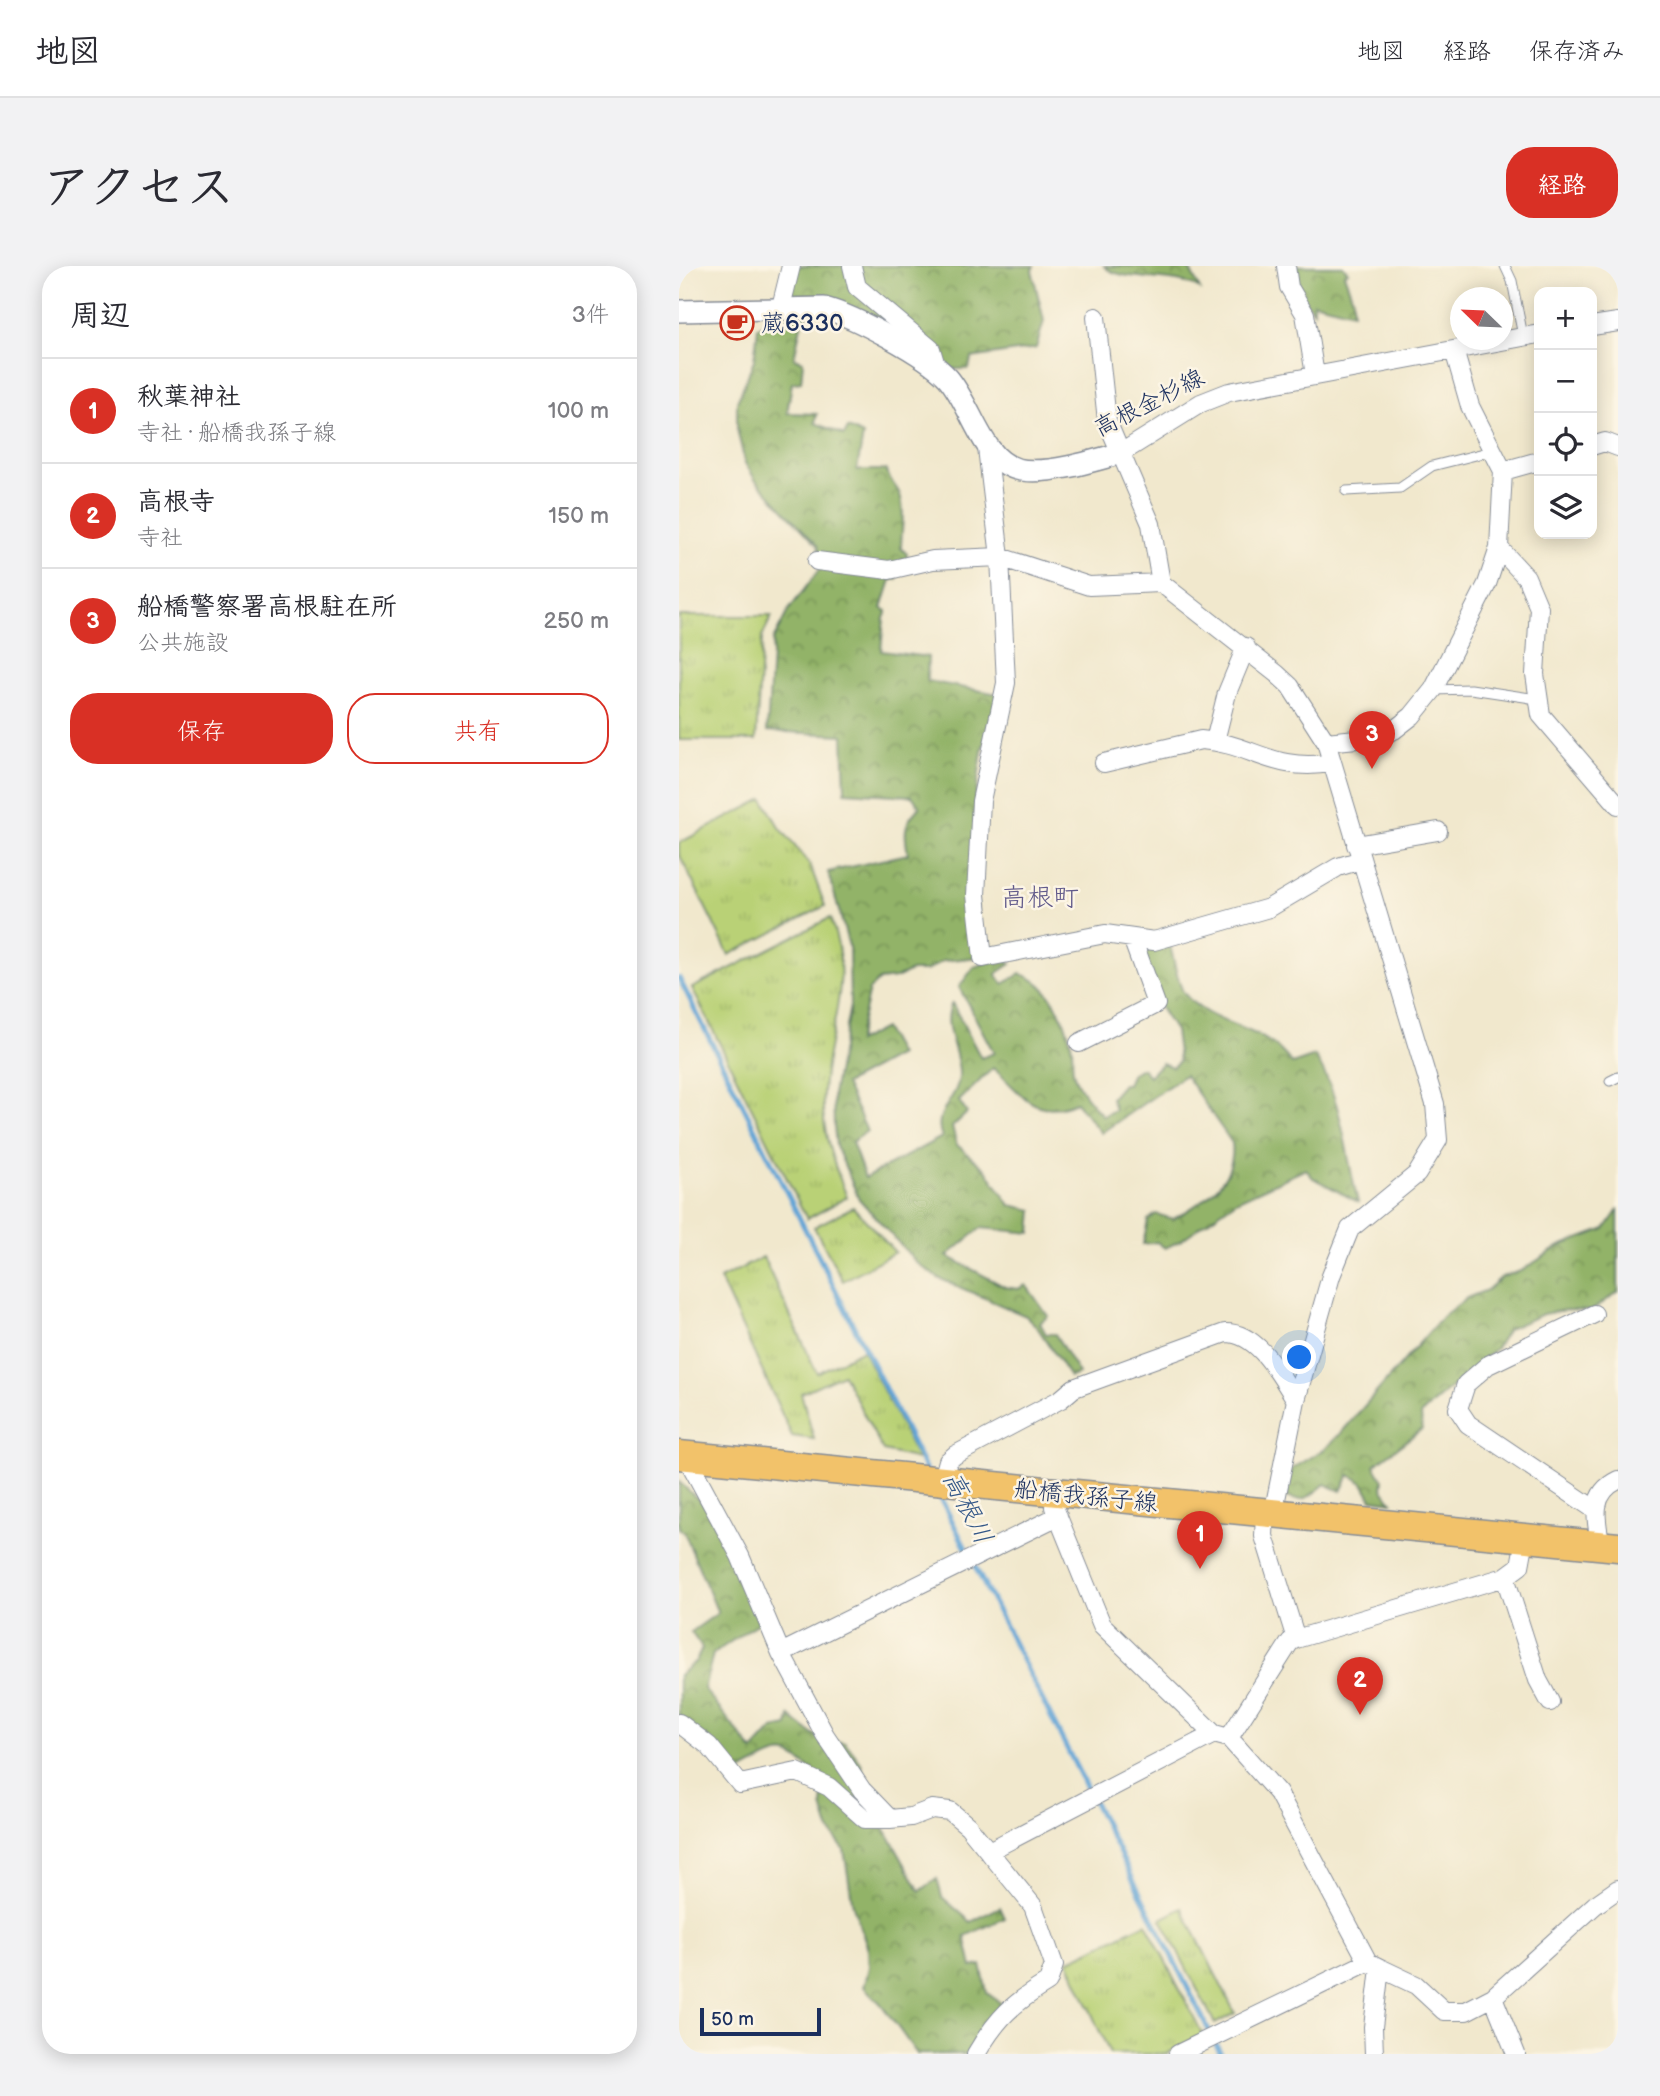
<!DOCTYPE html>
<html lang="ja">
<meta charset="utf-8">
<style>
body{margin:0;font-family:"Balsamiq Sans","Klee One",sans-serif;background:#f2f2f3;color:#2b2b33}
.controls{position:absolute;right:21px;top:21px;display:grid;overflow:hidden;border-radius:14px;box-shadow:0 4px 18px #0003}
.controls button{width:63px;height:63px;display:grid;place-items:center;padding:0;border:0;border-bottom:2px solid #e1e1e2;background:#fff;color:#2b2b33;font:35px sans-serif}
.compass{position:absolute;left:771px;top:21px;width:63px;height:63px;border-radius:50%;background:#fff;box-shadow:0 4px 18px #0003;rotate:293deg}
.scale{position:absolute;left:21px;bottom:18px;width:121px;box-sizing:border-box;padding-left:7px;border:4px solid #1b2f5e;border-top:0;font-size:19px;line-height:24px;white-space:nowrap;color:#1b2f5e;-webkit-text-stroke:5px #fcf5e5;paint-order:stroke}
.you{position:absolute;left:621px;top:1092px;width:24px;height:24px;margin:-18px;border:5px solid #fff;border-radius:50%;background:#1a73e8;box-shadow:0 0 0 10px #1a73e833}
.badge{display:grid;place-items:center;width:46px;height:46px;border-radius:50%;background:#d93025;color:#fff;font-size:23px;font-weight:700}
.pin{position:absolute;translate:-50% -58px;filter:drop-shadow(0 2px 4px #0008)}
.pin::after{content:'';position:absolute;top:37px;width:24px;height:21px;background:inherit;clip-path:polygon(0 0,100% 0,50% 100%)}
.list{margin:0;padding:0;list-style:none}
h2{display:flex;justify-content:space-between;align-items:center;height:91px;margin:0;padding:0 28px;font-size:30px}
h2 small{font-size:23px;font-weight:400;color:#7c7c81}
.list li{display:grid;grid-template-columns:46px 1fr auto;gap:21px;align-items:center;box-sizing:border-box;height:105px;padding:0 28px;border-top:2px solid #e1e1e2}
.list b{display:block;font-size:26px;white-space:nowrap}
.list p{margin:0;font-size:23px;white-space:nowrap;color:#7c7c81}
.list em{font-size:23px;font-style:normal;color:#7c7c81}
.actions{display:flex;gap:14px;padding:21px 28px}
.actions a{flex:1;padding:16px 0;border:2px solid #d93025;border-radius:28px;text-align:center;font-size:24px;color:#d93025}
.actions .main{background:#d93025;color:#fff}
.icon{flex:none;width:38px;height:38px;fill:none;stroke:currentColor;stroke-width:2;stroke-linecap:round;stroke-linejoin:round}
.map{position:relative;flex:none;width:939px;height:1788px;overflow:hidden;border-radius:28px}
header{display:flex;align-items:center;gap:42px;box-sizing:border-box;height:98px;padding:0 35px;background:#fff;border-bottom:2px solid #e1e1e2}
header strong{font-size:33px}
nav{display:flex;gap:38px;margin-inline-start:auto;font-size:24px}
.intro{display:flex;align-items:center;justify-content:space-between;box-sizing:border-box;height:168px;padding:0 42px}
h1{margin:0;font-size:49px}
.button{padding:18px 32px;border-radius:28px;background:#d93025;color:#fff;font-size:24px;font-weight:700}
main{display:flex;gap:42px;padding:0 42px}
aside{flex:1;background:#fff;border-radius:28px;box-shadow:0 4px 18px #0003}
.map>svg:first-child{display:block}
</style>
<header>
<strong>地図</strong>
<nav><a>地図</a><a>経路</a><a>保存済み</a></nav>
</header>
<div class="intro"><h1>アクセス</h1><a class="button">経路</a></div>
<main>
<aside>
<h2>周辺<small>3件</small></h2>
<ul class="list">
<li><span class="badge">1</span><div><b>秋葉神社</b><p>寺社 · 船橋我孫子線</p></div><em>100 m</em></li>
<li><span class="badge">2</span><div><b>高根寺</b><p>寺社</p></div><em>150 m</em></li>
<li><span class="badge">3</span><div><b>船橋警察署高根駐在所</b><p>公共施設</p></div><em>250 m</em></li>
</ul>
<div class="actions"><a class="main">保存</a><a>共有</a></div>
</aside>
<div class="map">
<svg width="939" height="1788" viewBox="0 0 939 1788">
<defs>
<pattern id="grass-tufts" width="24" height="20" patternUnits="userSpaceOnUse" patternTransform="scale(1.75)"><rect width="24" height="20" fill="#b9d176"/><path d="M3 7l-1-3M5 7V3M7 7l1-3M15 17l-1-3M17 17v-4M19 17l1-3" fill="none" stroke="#9eb468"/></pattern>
<pattern id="forest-crowns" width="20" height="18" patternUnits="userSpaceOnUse" patternTransform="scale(1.75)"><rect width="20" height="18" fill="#92b367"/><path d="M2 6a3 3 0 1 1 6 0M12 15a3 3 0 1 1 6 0" fill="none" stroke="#769258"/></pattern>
</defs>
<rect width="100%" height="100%" fill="#fcf5e5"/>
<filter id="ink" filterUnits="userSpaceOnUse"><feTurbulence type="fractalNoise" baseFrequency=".0143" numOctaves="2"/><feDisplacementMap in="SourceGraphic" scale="14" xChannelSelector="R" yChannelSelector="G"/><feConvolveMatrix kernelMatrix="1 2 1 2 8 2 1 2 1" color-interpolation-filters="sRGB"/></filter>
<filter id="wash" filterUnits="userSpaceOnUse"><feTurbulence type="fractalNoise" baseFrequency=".00686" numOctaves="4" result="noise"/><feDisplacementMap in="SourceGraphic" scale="28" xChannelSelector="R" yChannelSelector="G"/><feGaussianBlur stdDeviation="1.57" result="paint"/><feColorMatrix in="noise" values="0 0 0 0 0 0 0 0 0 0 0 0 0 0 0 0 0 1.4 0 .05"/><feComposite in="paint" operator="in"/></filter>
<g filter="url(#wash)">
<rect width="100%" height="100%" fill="#f1e8cd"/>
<!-- grass -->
<path fill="url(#grass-tufts)" stroke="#6a806a" stroke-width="2" d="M0 350H93L83 371 77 474H0Z
M84 533 99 559 131 599 146 640 50 689 0 588V577Z
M151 652C177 718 147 763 144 827 142 866 154 896 168 931L128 953 13 722Z
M174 941 216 986 164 1015 135 961Z
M84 991 138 1107 184 1084 239 1193 204 1185 164 1108 122 1127 135 1173 113 1170 41 1013Z
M503 1642 556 1747 536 1758 482 1653Z
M467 1657 524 1769 487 1788H431L389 1695Z"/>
<!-- forest -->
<path fill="url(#forest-crowns)" stroke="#567162" stroke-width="2" d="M116 0H355L353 4 365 55 357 82 292 92 290 103H270L149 34 109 31Z
M425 0H509L521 23C495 6 441 18 425 0Z
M611 0H664L669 6 665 8 674 33V46L634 36 635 45 615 23Z
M130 47 123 55 115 92 124 95 122 116 113 117 108 147 138 148 136 157 165 169 169 162 184 169 178 204H207C210 213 213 216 218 223 228 237 222 266 222 282L228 288 227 294 216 299 218 313 212 314 203 342 208 345 205 352 202 385 249 391 248 415 319 428 303 486 296 534 298 691 264 695 247 705H232L217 712 200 714 190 724 178 776 205 762 220 789 166 818 188 865 173 876 186 912 263 871C252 846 279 833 280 811 282 786 261 761 273 737L302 792 315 787 280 721 295 701 324 691 332 698 317 708 324 718 341 708C370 714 388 756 393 782 394 790 392 802 395 809 399 822 414 840 424 850L436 844 432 832 444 818H448L453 807 463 802 470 810 483 797 493 801 500 795 496 765 480 740 460 678 490 675C493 686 499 719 505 727 534 764 585 756 613 798L636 790C664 834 666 886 679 936L634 912 627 903 557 935 501 975 486 982 478 976 464 978 469 954 477 948 494 953C523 937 558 915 553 877L506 809 422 867 397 836C355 854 344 828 314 802L280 835 288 847 273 861 278 879 306 903 331 939 354 944 352 967 302 962 268 990 326 1021 339 1023 347 1019 369 1050 361 1057 367 1068H376L400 1108 391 1111 358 1061 347 1050 259 1012 237 996 180 933 157 880 155 860 154 828 171 740 170 680 149 606 229 588C225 567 224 556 241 541L233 530 166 526 164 469 88 465 94 374 109 345 143 300 139 280 76 213 66 197 58 163V136L75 94 79 61Z
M939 944V1026L912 1045 887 1044 864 1048 829 1063 817 1082 742 1148 743 1163 695 1199 704 1214 703 1222 713 1236 693 1233 684 1217 670 1209 662 1225 646 1218C634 1228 624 1239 608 1231V1206L646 1183 661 1168 764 1050 788 1032 808 1024 823 1011 842 1005 881 980 926 963Z
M0 1216 29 1242 80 1356 34 1388 25 1423 74 1485 94 1463 109 1460 111 1450C129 1466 141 1476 166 1476L182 1497 190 1535 241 1625 258 1613 263 1631 292 1656 321 1641 326 1652 286 1670 293 1701 302 1699 308 1727 323 1738 287 1788H238L202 1738 185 1721 190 1701 189 1683 174 1640 165 1584 150 1563 143 1540 145 1515C103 1480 110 1480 62 1506L0 1449V1409L17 1395 23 1382 12 1366 39 1347 5 1266 0 1262Z"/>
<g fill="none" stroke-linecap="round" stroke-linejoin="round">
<!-- stream -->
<path stroke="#62a4d5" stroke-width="5" d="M0 712 247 1204
M258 1225 542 1788"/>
</g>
</g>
<g filter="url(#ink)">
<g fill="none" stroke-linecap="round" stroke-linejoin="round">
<defs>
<path id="service" d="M826 0 833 15 844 70
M667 225 721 222 753 200 813 185
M754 424 792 423 858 433
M931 815 939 811"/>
<path id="minor" d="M173 0 178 21 252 83 258 103
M607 0 610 21 626 48 636 109
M102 41 112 0
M417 51 428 155 472 258 482 317 598 408 611 420 647 476 756 838 759 874 738 908 671 963 652 1010 617 1134 594 1248
M913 60 939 56
M913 180 926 176 939 181
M308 182 321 291 327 417 302 535 297 629 304 692 426 668 475 675 590 642 659 601 682 594
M442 187 522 137 550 126 860 68
M824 205 860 195
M820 282 847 311 860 342 856 408 862 449 939 539
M138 295 210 304 254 294 321 291 410 320 482 317
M536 475 548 427 567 381
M647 476 698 471 715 464 733 450 754 424 808 318 820 282 824 205 791 140 775 84
M425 497 522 474C572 477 594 507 652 497
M677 579 759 565
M400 777 477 738 453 672
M7 1190 61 1290 102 1387 146 1469 183 1524 211 1553 232 1551 253 1543 271 1545 289 1560 354 1640 375 1699 369 1716C334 1737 318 1752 297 1788
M263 1216 269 1195 276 1189 382 1133 395 1122 546 1067C579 1066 601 1109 617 1134
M375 1241 423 1359 535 1468
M915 1243 789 1158 779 1143 787 1118 809 1099 915 1048
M922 1280C917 1254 910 1228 939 1214
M826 1311 859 1414 871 1436
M617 1373 826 1311 841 1300 846 1273
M102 1387 379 1250
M0 1457 30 1480 61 1518 118 1506 150 1521 186 1553H211
M550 1472 599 1527 689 1696
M310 1585 535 1468 550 1472 611 1376 617 1373 585 1270 586 1248
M701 1702 737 1719 765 1745H787L814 1731
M499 1788 689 1696 701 1702 694 1761 695 1788
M837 1788 814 1731 916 1639 939 1623"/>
<path id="tertiary" d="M0 45 145 42C175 50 248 89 269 112 293 140 303 194 338 203 365 210 415 195 442 187"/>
<path id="primary" d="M0 1189 939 1281"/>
</defs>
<!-- service casing -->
<use href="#service" stroke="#868c96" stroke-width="11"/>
<!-- minor casing -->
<use href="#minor" stroke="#868c96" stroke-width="20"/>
<!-- tertiary casing -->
<use href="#tertiary" stroke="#868c96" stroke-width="24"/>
<!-- primary casing -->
<use href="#primary" stroke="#868c96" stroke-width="31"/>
<!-- service -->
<use href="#service" stroke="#fff" stroke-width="9"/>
<!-- minor -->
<use href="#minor" stroke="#fff" stroke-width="18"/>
<!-- tertiary -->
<use href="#tertiary" stroke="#fff" stroke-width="21"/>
<!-- primary -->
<use href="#primary" stroke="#f2c26a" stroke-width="28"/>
</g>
</g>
<!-- icons -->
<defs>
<symbol id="cafe-ring" viewBox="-11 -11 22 22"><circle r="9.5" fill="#fcf5e5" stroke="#c8321e" stroke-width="1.5"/><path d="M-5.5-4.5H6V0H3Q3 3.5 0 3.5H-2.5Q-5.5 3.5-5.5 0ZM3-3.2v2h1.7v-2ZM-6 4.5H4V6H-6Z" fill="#c8321e"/></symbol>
</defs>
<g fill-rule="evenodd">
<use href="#cafe-ring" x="39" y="38" width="38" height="38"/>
</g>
<g text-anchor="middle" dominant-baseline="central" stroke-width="5" stroke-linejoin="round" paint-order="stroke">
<!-- poi labels -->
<g font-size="24" fill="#1b2f5e" stroke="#fcf5e5" text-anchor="start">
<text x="82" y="57">蔵6330</text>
</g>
<!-- street labels -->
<g font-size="24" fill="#1b2f5e" stroke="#fcf5e5">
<text transform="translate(470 137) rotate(-27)">高根金杉線</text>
<text transform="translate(407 1230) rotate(6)">船橋我孫子線</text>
</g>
<!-- neighbourhood labels -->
<g font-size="26" fill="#625b8b" stroke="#fcf5e5">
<text x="361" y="632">高根町</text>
</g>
<!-- water labels -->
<g font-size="26" font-style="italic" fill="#345888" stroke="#fcf5e5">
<text transform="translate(288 1242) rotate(63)">高根川</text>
</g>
</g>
</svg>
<div class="controls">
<button>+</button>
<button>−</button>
<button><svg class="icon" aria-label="locate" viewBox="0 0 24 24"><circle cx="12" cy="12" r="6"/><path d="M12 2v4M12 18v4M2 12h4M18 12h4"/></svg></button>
<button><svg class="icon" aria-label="layers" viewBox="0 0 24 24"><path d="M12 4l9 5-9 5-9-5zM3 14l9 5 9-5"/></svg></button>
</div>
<svg class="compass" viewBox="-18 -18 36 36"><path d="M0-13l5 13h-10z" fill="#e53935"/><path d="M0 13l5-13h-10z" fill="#7c7c81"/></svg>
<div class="scale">50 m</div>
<div class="you"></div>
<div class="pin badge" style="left:521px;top:1303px">1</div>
<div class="pin badge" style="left:681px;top:1449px">2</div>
<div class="pin badge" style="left:693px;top:503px">3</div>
</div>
</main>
